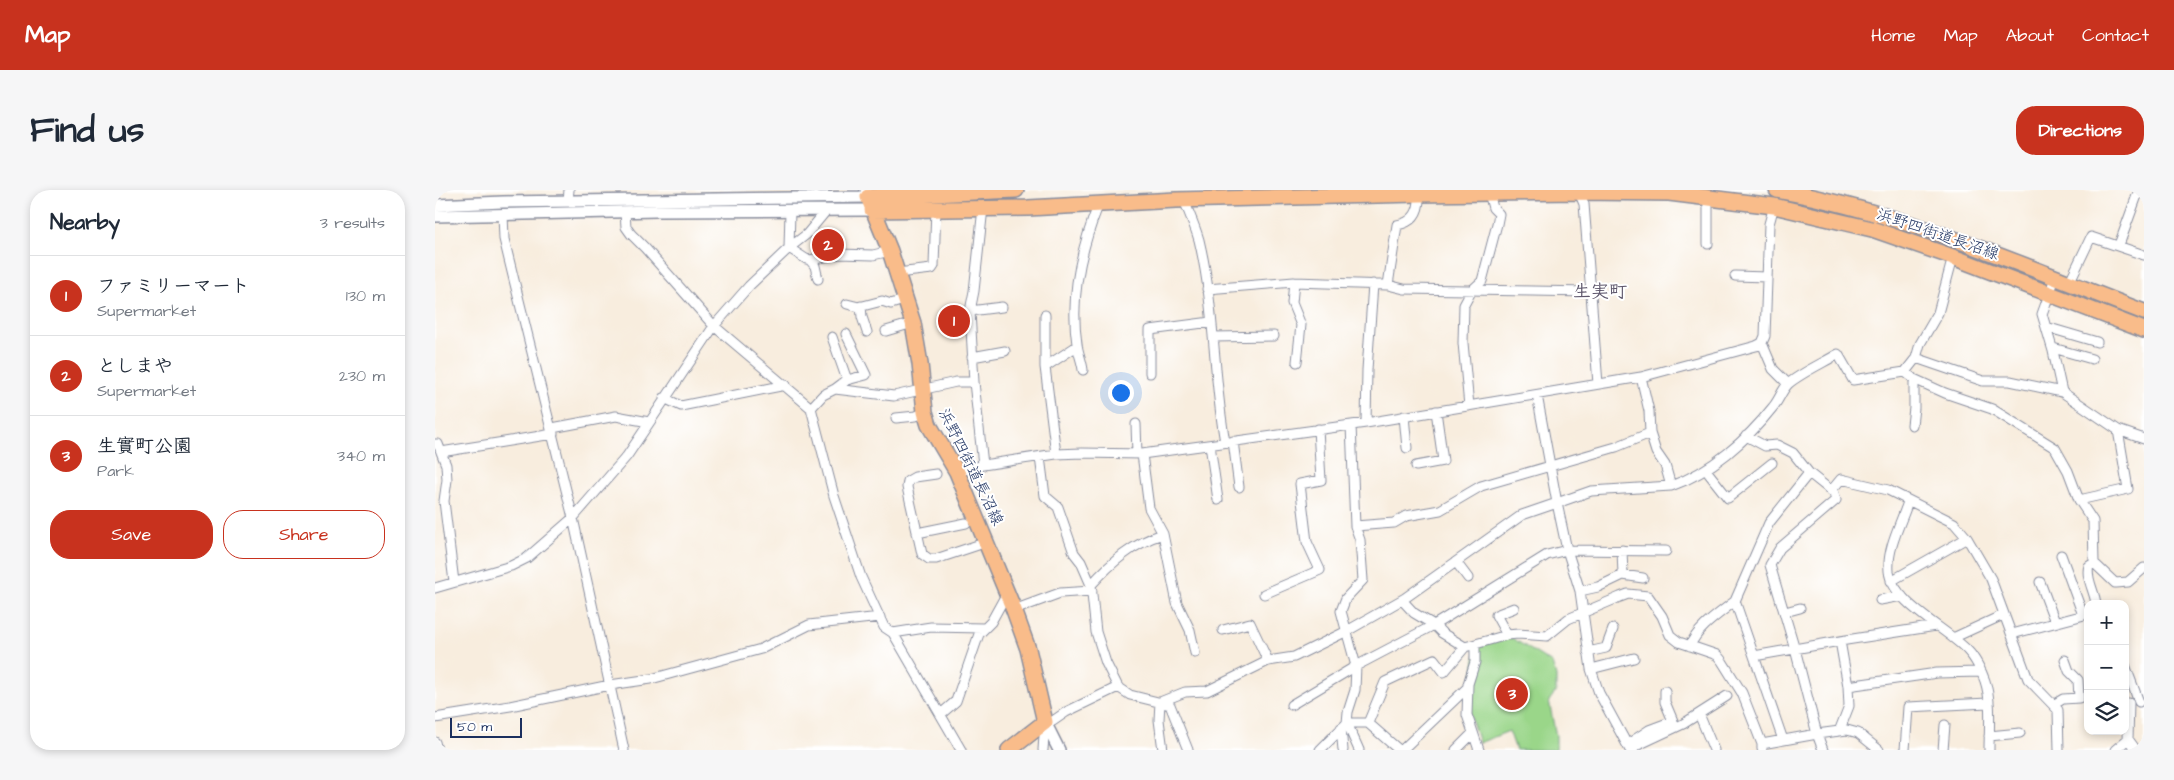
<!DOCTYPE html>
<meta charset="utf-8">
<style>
body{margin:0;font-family:"Architects Daughter","Klee One",sans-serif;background:#f6f6f7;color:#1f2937}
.controls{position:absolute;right:15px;bottom:15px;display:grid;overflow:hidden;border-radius:10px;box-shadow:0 2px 8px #0003}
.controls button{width:45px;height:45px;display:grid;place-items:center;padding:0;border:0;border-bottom:1px solid #e0e1e3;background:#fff;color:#1f2937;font:25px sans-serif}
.scale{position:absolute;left:15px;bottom:12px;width:72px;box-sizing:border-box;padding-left:5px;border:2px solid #1b2f5e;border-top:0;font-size:14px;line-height:18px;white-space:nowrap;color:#1b2f5e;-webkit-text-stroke:4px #fff;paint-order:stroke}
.you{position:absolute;left:685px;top:202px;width:18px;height:18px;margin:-12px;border:4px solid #fff;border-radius:50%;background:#1a73e8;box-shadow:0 0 0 8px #1a73e833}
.badge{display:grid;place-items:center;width:32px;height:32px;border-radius:50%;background:#c8321e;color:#fff;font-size:16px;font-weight:700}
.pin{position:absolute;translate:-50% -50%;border:2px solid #fff;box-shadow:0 1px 5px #0006}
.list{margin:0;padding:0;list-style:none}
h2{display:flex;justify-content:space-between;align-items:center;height:65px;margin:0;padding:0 20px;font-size:21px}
h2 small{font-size:16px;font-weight:400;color:#747a83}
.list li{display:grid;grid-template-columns:32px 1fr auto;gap:15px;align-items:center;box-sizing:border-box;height:80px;padding:0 20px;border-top:1px solid #e0e1e3}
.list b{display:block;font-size:19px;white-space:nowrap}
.list p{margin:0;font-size:16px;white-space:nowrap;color:#747a83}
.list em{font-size:16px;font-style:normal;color:#747a83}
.actions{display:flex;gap:10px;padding:15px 20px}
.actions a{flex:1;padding:11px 0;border:1px solid #c8321e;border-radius:20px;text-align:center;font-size:18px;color:#c8321e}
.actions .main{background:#c8321e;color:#fff}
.icon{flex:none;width:28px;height:28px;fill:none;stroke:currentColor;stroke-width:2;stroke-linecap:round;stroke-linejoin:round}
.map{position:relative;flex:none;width:1709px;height:560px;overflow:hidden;border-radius:20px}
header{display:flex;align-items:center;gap:30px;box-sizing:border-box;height:70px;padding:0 25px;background:#c8321e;color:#fff}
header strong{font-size:24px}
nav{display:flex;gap:28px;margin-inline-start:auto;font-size:18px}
.intro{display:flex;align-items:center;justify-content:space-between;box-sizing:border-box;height:120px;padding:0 30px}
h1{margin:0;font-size:35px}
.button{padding:12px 22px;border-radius:20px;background:#c8321e;color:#fff;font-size:18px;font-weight:700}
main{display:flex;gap:30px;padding:0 30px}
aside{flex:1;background:#fff;border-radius:20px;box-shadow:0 2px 8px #0003}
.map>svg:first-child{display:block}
</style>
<header>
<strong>Map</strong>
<nav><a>Home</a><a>Map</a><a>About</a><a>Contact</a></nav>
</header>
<div class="intro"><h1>Find us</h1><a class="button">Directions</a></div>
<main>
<aside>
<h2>Nearby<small>3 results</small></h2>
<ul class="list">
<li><span class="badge">1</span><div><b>ファミリーマート</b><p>Supermarket</p></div><em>130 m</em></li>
<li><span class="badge">2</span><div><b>としまや</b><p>Supermarket</p></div><em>230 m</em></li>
<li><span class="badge">3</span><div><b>生實町公園</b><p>Park</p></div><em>340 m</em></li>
</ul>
<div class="actions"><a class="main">Save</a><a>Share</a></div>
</aside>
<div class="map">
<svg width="1709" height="560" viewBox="0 0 1709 560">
<rect width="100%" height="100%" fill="#fff"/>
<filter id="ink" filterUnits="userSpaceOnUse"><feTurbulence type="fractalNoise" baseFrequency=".02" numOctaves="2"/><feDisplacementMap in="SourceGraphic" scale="10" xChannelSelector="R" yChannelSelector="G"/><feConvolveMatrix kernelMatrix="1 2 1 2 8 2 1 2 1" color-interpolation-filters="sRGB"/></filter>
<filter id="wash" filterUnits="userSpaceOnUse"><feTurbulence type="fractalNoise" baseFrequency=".0096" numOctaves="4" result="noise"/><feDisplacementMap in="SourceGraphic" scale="20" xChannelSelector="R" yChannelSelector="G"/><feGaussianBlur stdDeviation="1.12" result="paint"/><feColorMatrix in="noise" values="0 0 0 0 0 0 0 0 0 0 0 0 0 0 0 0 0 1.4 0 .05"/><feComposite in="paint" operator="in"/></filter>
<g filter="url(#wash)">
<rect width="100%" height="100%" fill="#f8edde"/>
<!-- green -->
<path fill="#9ad689" stroke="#5a8274" d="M1068 448H1077L1117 473 1121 486V501L1114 511 1121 546V560H1081L1074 541 1044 553 1035 525 1034 507 1042 457Z"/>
</g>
<g filter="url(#ink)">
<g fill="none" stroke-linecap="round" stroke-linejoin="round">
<defs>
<path id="minor" d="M1143 0 1149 14 1163 194
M1273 8V54
M749 10C754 23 760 36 764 50 780 116 778 186 790 252
M133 11 134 0
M548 18 539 101 535 121 539 192 548 275
M391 21 372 44 354 58 371 69 375 70 404 64 438 65 455 61
M190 22 191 37 196 44 210 58 279 136 376 218 399 306 426 387 449 437 458 443 526 560
M68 24 69 49 78 86 138 328 189 560
M1684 55 1704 0
M375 70 380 76 383 89
M462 83 497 79 499 76 501 18
M1300 86 1332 87
M1620 88 1607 124 1618 161 1627 202 1683 240 1709 249
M859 92 857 113 866 135 862 172
M1634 93 1656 47 1709 65
M953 95 962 35C979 32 985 21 984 4
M772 99 859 92 953 95 969 99 1155 102
M412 114 424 117 447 111 456 114 472 109
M426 116 427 127 432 142
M535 121 567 117
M610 125V177L621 264
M1611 137 1662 152
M451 141 478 133
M397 147 412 190
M778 147 839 146
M1327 153 1338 179 1353 194
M1618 158 1657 169
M537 167 570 161
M1481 168 1548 191H1575L1627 202
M610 177 642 156
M648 180C647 171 643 163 642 154 635 108 646 59 663 16
M1470 182 1479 189 1510 203 1557 219 1620 258 1633 281 1644 310 1658 331 1659 373 1654 376C1650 387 1660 402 1661 414
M715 183V140L776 132
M1206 187 1214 221 1215 243
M400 199 412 190 431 185 411 144
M229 208 246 216 351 195
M1034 216 1028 153 1029 115 1037 100 1047 91 1062 34 1064 24 1058 18 1054 3
M376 218 388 205 400 199 459 206 521 192H539
M969 226 972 258
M461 228 481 226 490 222
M931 233 932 180 938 94
M701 234 702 264
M916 235 920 336 925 350 928 390 911 408 906 421 921 476 920 500 913 522 912 533 924 560
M1477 235 1479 218V189
M117 238 181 226 214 232
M1311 246 1330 256 1342 255 1358 263 1374 283 1399 303 1401 310 1345 358 1335 375 1360 459 1382 544 1412 540 1423 543 1444 560
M798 251 804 297
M0 254H3L11 275 12 290 9 311 19 392
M775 255 783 310
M6 262 118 244
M707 264 714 318 728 344 742 413 755 440 760 463
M605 267 610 306 623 317 639 363 646 372 656 395 661 442 671 473 683 497 695 505 735 515 753 560
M981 276 1008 271 1001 221
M1271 280 1293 308 1337 273
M522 282 548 275 621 264 647 263 707 264 931 233 1206 187 1321 156 1327 153 1330 146 1334 34 1339 16
M501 284 480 287 473 291 472 297 487 364 494 369H501L552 352
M1236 296C1276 282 1312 250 1338 217 1344 210 1347 200 1353 194 1366 183 1388 173 1403 164L1418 190 1470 182 1481 168 1485 154 1503 123 1518 67
M1396 301 1406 289 1453 300 1519 333 1532 348 1556 389 1593 489 1623 520 1624 560
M1644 310 1693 299 1683 240
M1473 312C1466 333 1452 358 1454 381 1457 413 1513 439 1533 461 1540 468 1547 482 1550 491 1557 512 1554 538 1554 560
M920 336 959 333 971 326 1005 320 1046 296 1181 257 1215 243 1221 262 1230 275 1236 296 1156 301 1122 313 1102 205
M482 343 531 333
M1187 360 1188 385
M1626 365 1648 425
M1021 372 1033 388
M1659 373 1680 393 1693 392 1709 378
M1456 391 1532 348
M1605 392 1620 432
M656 395C676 373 698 353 728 344
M0 398 76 376 92 368 138 328 192 266 279 136 314 96 354 58 355 21
M1145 401 1163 397 1188 385 1208 388
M829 404 885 380 872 352 865 294 886 290 883 239
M967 410 979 423 999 435 1007 443 1030 457 1072 445 1083 444 1112 446 1133 429 1185 407 1193 404 1213 406 1227 426 1235 445 1244 452 1282 465 1287 471 1307 503 1327 554
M1445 410 1467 406
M579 420 625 403 657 401
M1350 422 1365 418
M788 440 815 433 833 471 859 467 912 441 970 408 1087 325 1122 313 1132 360 1145 401 1156 479 1164 503 1195 560
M458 443 496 437 548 438
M1577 444 1653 424
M1072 445 1061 425 1079 418
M1518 448 1568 425
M1040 456V472L1033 494 1032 525 1044 560
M1255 456C1263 437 1284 424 1300 411
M1153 462 1171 458 1178 439
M1319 466 1405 451
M1690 475 1704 512
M1156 479 1199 468
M1413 496 1502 483 1545 482
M856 515 921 476 999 435 1112 365 1132 360 1231 361
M1618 515 1628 509 1644 508 1643 490 1634 481 1630 470
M506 524 521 511 544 444 556 432 572 403
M1264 524 1279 560
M0 528 75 516 175 495 216 489 326 459 374 435 445 427
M933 533 950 492 999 469 1009 482 1030 457
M906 538 908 560
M1405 539 1414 516 1413 496 1405 451 1501 436
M1554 546 1585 543
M1693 549 1701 560
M1348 550 1300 411 1334 333 1374 283
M0 552 2 560
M1193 554 1214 540 1238 531 1230 512V501
M1327 559V554L1382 544 1388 560
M608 560 610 532 618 531 631 522 683 497
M728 560 724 530 725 512 750 502 772 501 833 471
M885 560 912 533H933L964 560
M967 560 1032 498
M1021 560 1038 543
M1198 560 1201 556 1248 534 1292 506
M1470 560 1473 517 1553 513
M1508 560 1510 535
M1680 560 1693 549 1694 513"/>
<path id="tertiary" d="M0 15 68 12 433 7 431 0
M0 26 222 21 437 20
M610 532 624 560"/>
<path id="primary" d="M1342 0C1471 23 1588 76 1709 122
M437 20 593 18 741 10 984 4 1144 2 1234 3 1339 16 1437 39 1518 67 1709 140
M574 560 610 532 593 459 579 420 522 282 494 235 490 222 485 174 478 133 455 61 433 7 581 0"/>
</defs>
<!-- minor casing -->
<use href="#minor" stroke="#8a8e9e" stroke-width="11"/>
<!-- tertiary casing -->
<use href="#tertiary" stroke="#8a8e9e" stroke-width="14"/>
<!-- primary casing -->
<use href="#primary" stroke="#8a8e9e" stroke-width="18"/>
<!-- minor -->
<use href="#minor" stroke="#fff" stroke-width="9"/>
<!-- tertiary -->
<use href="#tertiary" stroke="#fff" stroke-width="11"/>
<!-- primary -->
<use href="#primary" stroke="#f9bc8a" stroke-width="15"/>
</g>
</g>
<g text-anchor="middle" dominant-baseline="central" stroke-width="4" stroke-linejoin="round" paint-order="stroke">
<!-- street labels -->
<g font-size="16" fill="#1b2f5e" stroke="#fff">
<text transform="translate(1503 44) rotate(19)">浜野四街道長沼線</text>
<text transform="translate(536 277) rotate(64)">浜野四街道長沼線</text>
</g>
<!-- neighbourhood labels -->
<g font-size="18" font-weight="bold" fill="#5e576c" stroke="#fff">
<text x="1165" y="101">生実町</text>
</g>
</g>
</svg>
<div class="controls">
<button>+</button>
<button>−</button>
<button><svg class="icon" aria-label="layers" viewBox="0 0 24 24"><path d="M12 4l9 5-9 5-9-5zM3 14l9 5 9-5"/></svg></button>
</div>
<div class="scale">50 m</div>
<div class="you"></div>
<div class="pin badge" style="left:519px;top:131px">1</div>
<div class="pin badge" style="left:393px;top:55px">2</div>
<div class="pin badge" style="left:1077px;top:504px">3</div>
</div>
</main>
